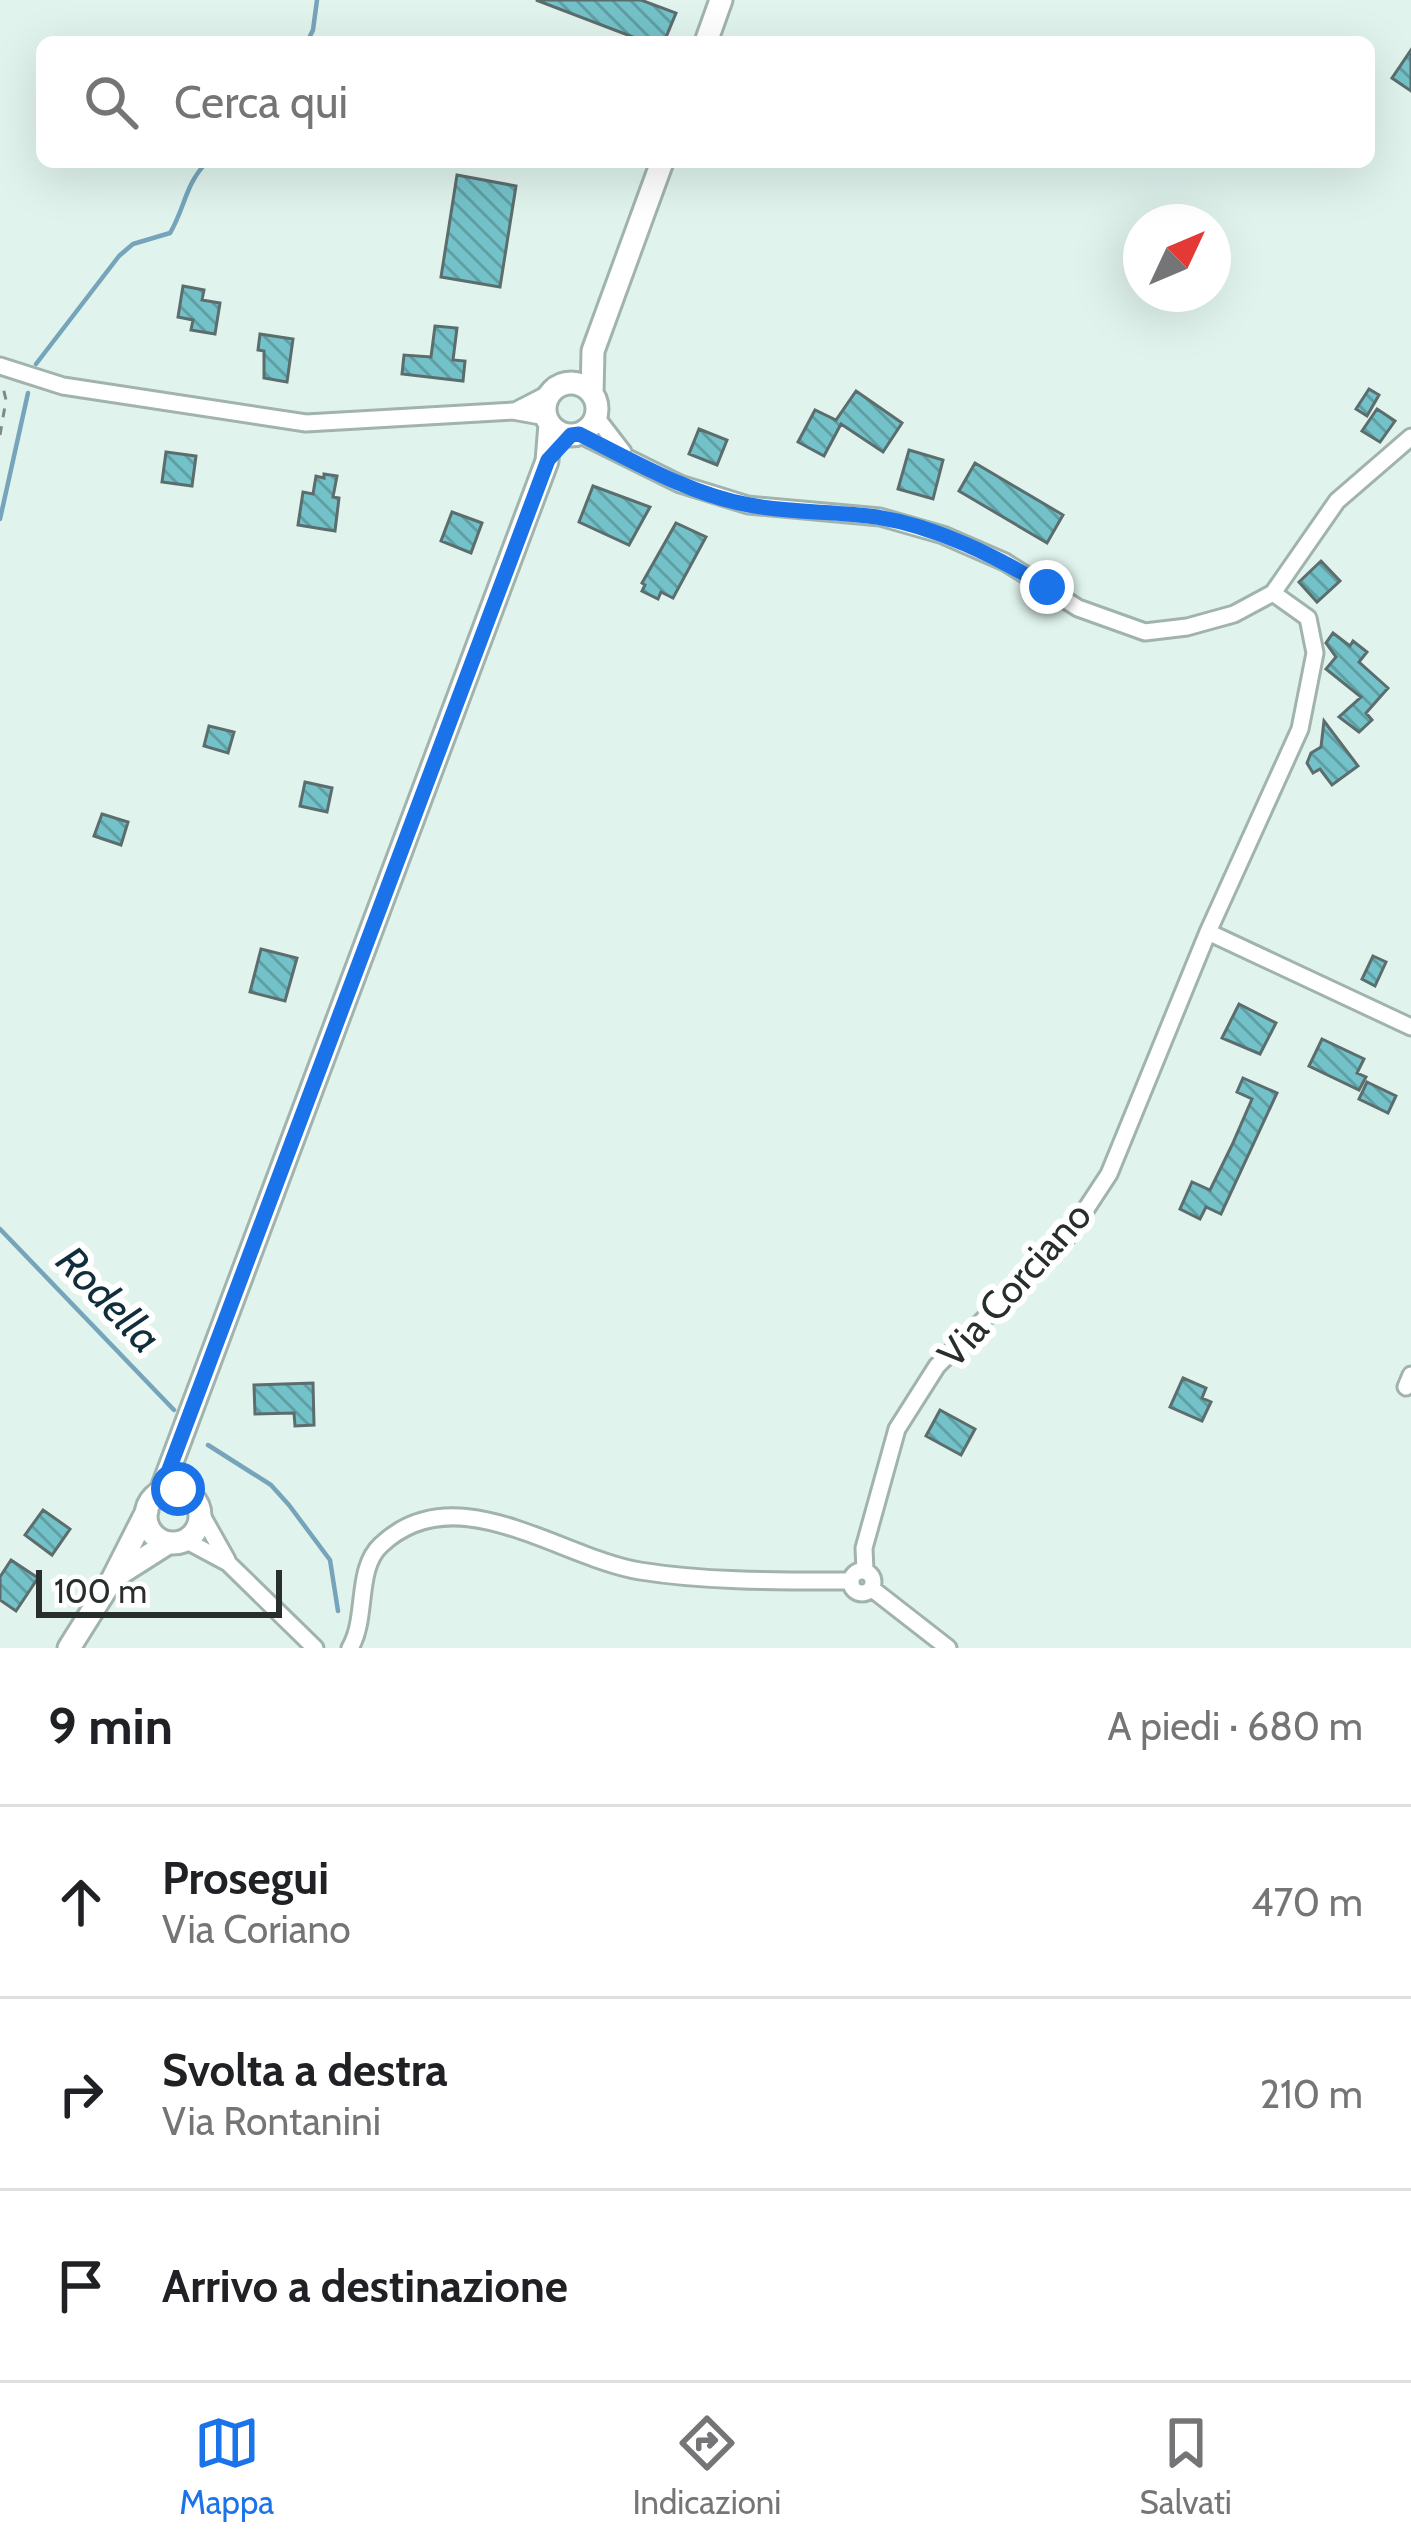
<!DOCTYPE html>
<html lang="it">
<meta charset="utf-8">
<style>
body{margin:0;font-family:Cabin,sans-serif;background:#f6f6f6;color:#202124}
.compass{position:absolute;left:1123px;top:204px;width:108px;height:108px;border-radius:50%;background:#fff;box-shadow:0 12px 48px #0002;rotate:46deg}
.scale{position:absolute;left:36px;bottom:30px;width:246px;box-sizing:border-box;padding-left:12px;border:6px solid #272e2b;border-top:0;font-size:33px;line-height:42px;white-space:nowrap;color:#272e2b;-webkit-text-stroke:9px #fff;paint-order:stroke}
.stop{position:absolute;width:36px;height:36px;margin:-27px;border:9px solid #1a73e8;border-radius:50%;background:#fff}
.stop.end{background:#1a73e8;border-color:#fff;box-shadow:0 3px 12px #0008}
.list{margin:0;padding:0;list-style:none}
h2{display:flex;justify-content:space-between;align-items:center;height:156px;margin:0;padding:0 48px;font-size:51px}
h2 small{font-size:39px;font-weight:400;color:#757577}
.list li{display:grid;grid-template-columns:78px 1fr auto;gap:36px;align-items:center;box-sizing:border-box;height:192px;padding:0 48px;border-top:3px solid #e0e0e0}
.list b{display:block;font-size:45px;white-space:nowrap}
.list p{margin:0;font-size:39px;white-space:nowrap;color:#757577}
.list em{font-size:39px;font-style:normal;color:#757577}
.icon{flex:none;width:66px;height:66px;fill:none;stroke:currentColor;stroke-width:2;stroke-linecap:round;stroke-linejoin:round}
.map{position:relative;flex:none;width:1411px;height:1648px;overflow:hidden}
.search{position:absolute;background:#fff;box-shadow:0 12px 48px #0002;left:36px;right:36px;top:36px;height:132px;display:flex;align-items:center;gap:30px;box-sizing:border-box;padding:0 42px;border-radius:18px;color:#757577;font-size:45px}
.sheet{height:732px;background:#fff}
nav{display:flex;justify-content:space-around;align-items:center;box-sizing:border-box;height:168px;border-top:3px solid #e0e0e0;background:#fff;font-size:33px;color:#757577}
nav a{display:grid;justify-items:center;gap:6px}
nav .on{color:#1a73e8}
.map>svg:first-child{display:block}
</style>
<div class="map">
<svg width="1411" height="1648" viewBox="0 0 1411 1648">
<defs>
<pattern id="building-back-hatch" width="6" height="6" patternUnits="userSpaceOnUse" patternTransform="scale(3)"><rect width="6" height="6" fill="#74c2c9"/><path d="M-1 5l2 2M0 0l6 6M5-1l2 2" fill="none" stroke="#5f9ea3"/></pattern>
</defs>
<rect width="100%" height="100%" fill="#e0f3ed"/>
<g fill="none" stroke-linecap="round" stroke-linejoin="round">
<!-- stream -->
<path stroke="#76a4ba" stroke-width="4.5" d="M307 42 313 30 317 0
M36 364 119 256 133 244 170 233C185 208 185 184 207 162
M0 519 28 393
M0 1229 174 1410
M208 1445 271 1485 289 1505 330 1560 338 1611"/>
</g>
<!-- building -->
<path fill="url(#building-back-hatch)" stroke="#5c6d6e" stroke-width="3" d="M536 0H641L676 13 664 42H646Z
M1411 50V91L1392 78Z
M457 175 516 186 500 287 441 277Z
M183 286 204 290 202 300 220 303 215 334 191 330 193 320 178 317Z
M435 326 457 328 453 360 465 361 463 381 402 374 404 355 431 357Z
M260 334 293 339 287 382 264 378V351L258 350Z
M1369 389 1379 395 1367 416 1356 409Z
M856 391 902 423 883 452 841 424 824 456 798 442 815 410 836 420Z
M1377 409 1395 421 1380 442 1362 431Z
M699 429 727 440 717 465 689 454Z
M909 450 943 460 933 499 898 489Z
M166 452 196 456 192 486 162 482Z
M975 463 1063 515 1047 543 959 491Z
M324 474 337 476 333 497 339 498 335 531 298 525 303 492 313 494 316 476 324 478Z
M593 486 650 507 629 545 579 522Z
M452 512 482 523 471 553 441 541Z
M676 523 706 537 673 598 661 592 658 599 642 591 645 585 642 583Z
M1321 561 1340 581 1317 602 1299 582Z
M1333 633 1350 646 1353 641 1367 652 1359 662 1388 688 1366 713 1372 720 1359 732 1339 717 1361 697 1326 669 1336 657 1326 643Z
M1324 721 1358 766 1332 785 1320 769 1313 773 1307 763 1311 753 1321 747Z
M209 726 234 732 228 753 204 746Z
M305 782 332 788 327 812 300 806Z
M102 814 128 822 121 845 94 836Z
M261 949 297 958 285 1001 250 992Z
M1373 956 1386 962 1375 986 1362 979Z
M1239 1004 1276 1023 1260 1054 1222 1038Z
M1322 1039 1364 1059 1357 1073 1366 1077 1359 1090 1309 1066Z
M1243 1078 1277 1093 1221 1214 1206 1207 1200 1219 1180 1209 1192 1182 1210 1190 1232 1145 1252 1099 1237 1092Z
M1367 1082 1396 1096 1388 1113 1359 1099Z
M1183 1378 1206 1388 1202 1398 1211 1402 1202 1421 1170 1407Z
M313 1383 314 1425 295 1426 294 1413 255 1414 254 1385Z
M940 1410 975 1429 961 1455 926 1436Z
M43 1510 70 1529 52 1555 25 1535Z
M11 1560 38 1578 16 1611 0 1600V1577Z"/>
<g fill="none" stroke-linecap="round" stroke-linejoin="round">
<defs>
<path id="street" d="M0 366 63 386 306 423 513 411 546 417
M515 411 550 393
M596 417 623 452
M579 434 680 484 748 505 880 517 943 535 1005 562 1078 608 1145 632 1187 627 1234 614 1273 593 1337 501 1411 437
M1208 932 1411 1027
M1406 1387 1411 1375
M200 1512 227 1560
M185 1540 228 1563 315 1648
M865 1571 864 1548 897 1429 937 1366 1069 1235 1109 1174 1208 932 1300 729 1315 653 1308 618 1273 593
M851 1582a11 11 0 1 1 22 0a11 11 0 1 1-22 0Z
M871 1588 948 1648
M350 1648C368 1618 355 1569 381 1545 456 1474 560 1558 640 1571 709 1582 781 1581 851 1581"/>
<path id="secondary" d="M706 42 721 0
M545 409a26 26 0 1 1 52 0a26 26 0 1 1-52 0Z
M592 394 593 351 662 162
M146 1516a27 27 0 1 1 54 0a27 27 0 1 1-54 0Z
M161 1491 547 461 550 424
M113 1578 168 1543
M69 1648 113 1578 147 1511"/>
</defs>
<!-- street casing -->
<use href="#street" stroke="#a1b3ad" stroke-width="21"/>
<!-- secondary casing -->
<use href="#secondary" stroke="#a1b3ad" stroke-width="27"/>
<!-- path -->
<path stroke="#7e8b87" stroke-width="3" stroke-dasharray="9 9" stroke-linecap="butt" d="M0 435 6 400 2 383"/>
<!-- street -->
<use href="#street" stroke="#fff" stroke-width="15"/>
<!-- secondary -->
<use href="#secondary" stroke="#fff" stroke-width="21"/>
</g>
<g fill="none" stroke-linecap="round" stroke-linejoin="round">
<!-- route -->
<path stroke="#1a73e8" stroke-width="15" d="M178 1489 161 1491 548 460 571 435 579 434C633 461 689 494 749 505 791 513 835 511 877 517 938 527 995 556 1047 587"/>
</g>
<g text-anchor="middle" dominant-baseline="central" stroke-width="12" stroke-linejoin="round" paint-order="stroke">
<!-- street labels -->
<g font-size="39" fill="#272e2b" stroke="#fff">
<text transform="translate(1014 1284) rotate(-48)">Via Corciano</text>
</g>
<!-- water labels -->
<g font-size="42" font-style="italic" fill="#112e3c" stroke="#fff">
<text transform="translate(109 1299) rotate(46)">Rodella</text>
</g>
</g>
</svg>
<svg class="compass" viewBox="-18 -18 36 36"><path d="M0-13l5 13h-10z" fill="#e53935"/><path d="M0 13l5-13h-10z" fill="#757577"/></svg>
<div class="scale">100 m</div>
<div class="stop" style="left:178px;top:1489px"></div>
<div class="stop end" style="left:1047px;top:587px"></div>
<div class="search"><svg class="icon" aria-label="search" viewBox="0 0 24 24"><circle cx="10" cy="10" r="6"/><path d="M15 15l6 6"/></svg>Cerca qui</div>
</div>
<section class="sheet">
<h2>9 min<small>A piedi · 680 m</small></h2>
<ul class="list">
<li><svg class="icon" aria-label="ahead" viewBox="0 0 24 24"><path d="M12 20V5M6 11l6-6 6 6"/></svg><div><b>Prosegui</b><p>Via Coriano</p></div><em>470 m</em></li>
<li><svg class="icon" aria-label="right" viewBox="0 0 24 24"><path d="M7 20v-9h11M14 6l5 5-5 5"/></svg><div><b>Svolta a destra</b><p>Via Rontanini</p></div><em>210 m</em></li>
<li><svg class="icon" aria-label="arrive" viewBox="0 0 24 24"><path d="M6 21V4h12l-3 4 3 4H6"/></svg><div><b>Arrivo a destinazione</b></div></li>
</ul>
</section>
<nav>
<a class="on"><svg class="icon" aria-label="map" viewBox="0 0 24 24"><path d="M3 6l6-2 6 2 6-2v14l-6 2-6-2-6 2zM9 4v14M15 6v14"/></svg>Mappa</a>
<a><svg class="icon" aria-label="directions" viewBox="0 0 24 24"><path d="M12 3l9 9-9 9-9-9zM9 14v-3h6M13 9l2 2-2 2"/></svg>Indicazioni</a>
<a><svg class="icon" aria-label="saved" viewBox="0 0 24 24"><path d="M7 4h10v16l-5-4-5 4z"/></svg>Salvati</a>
</nav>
